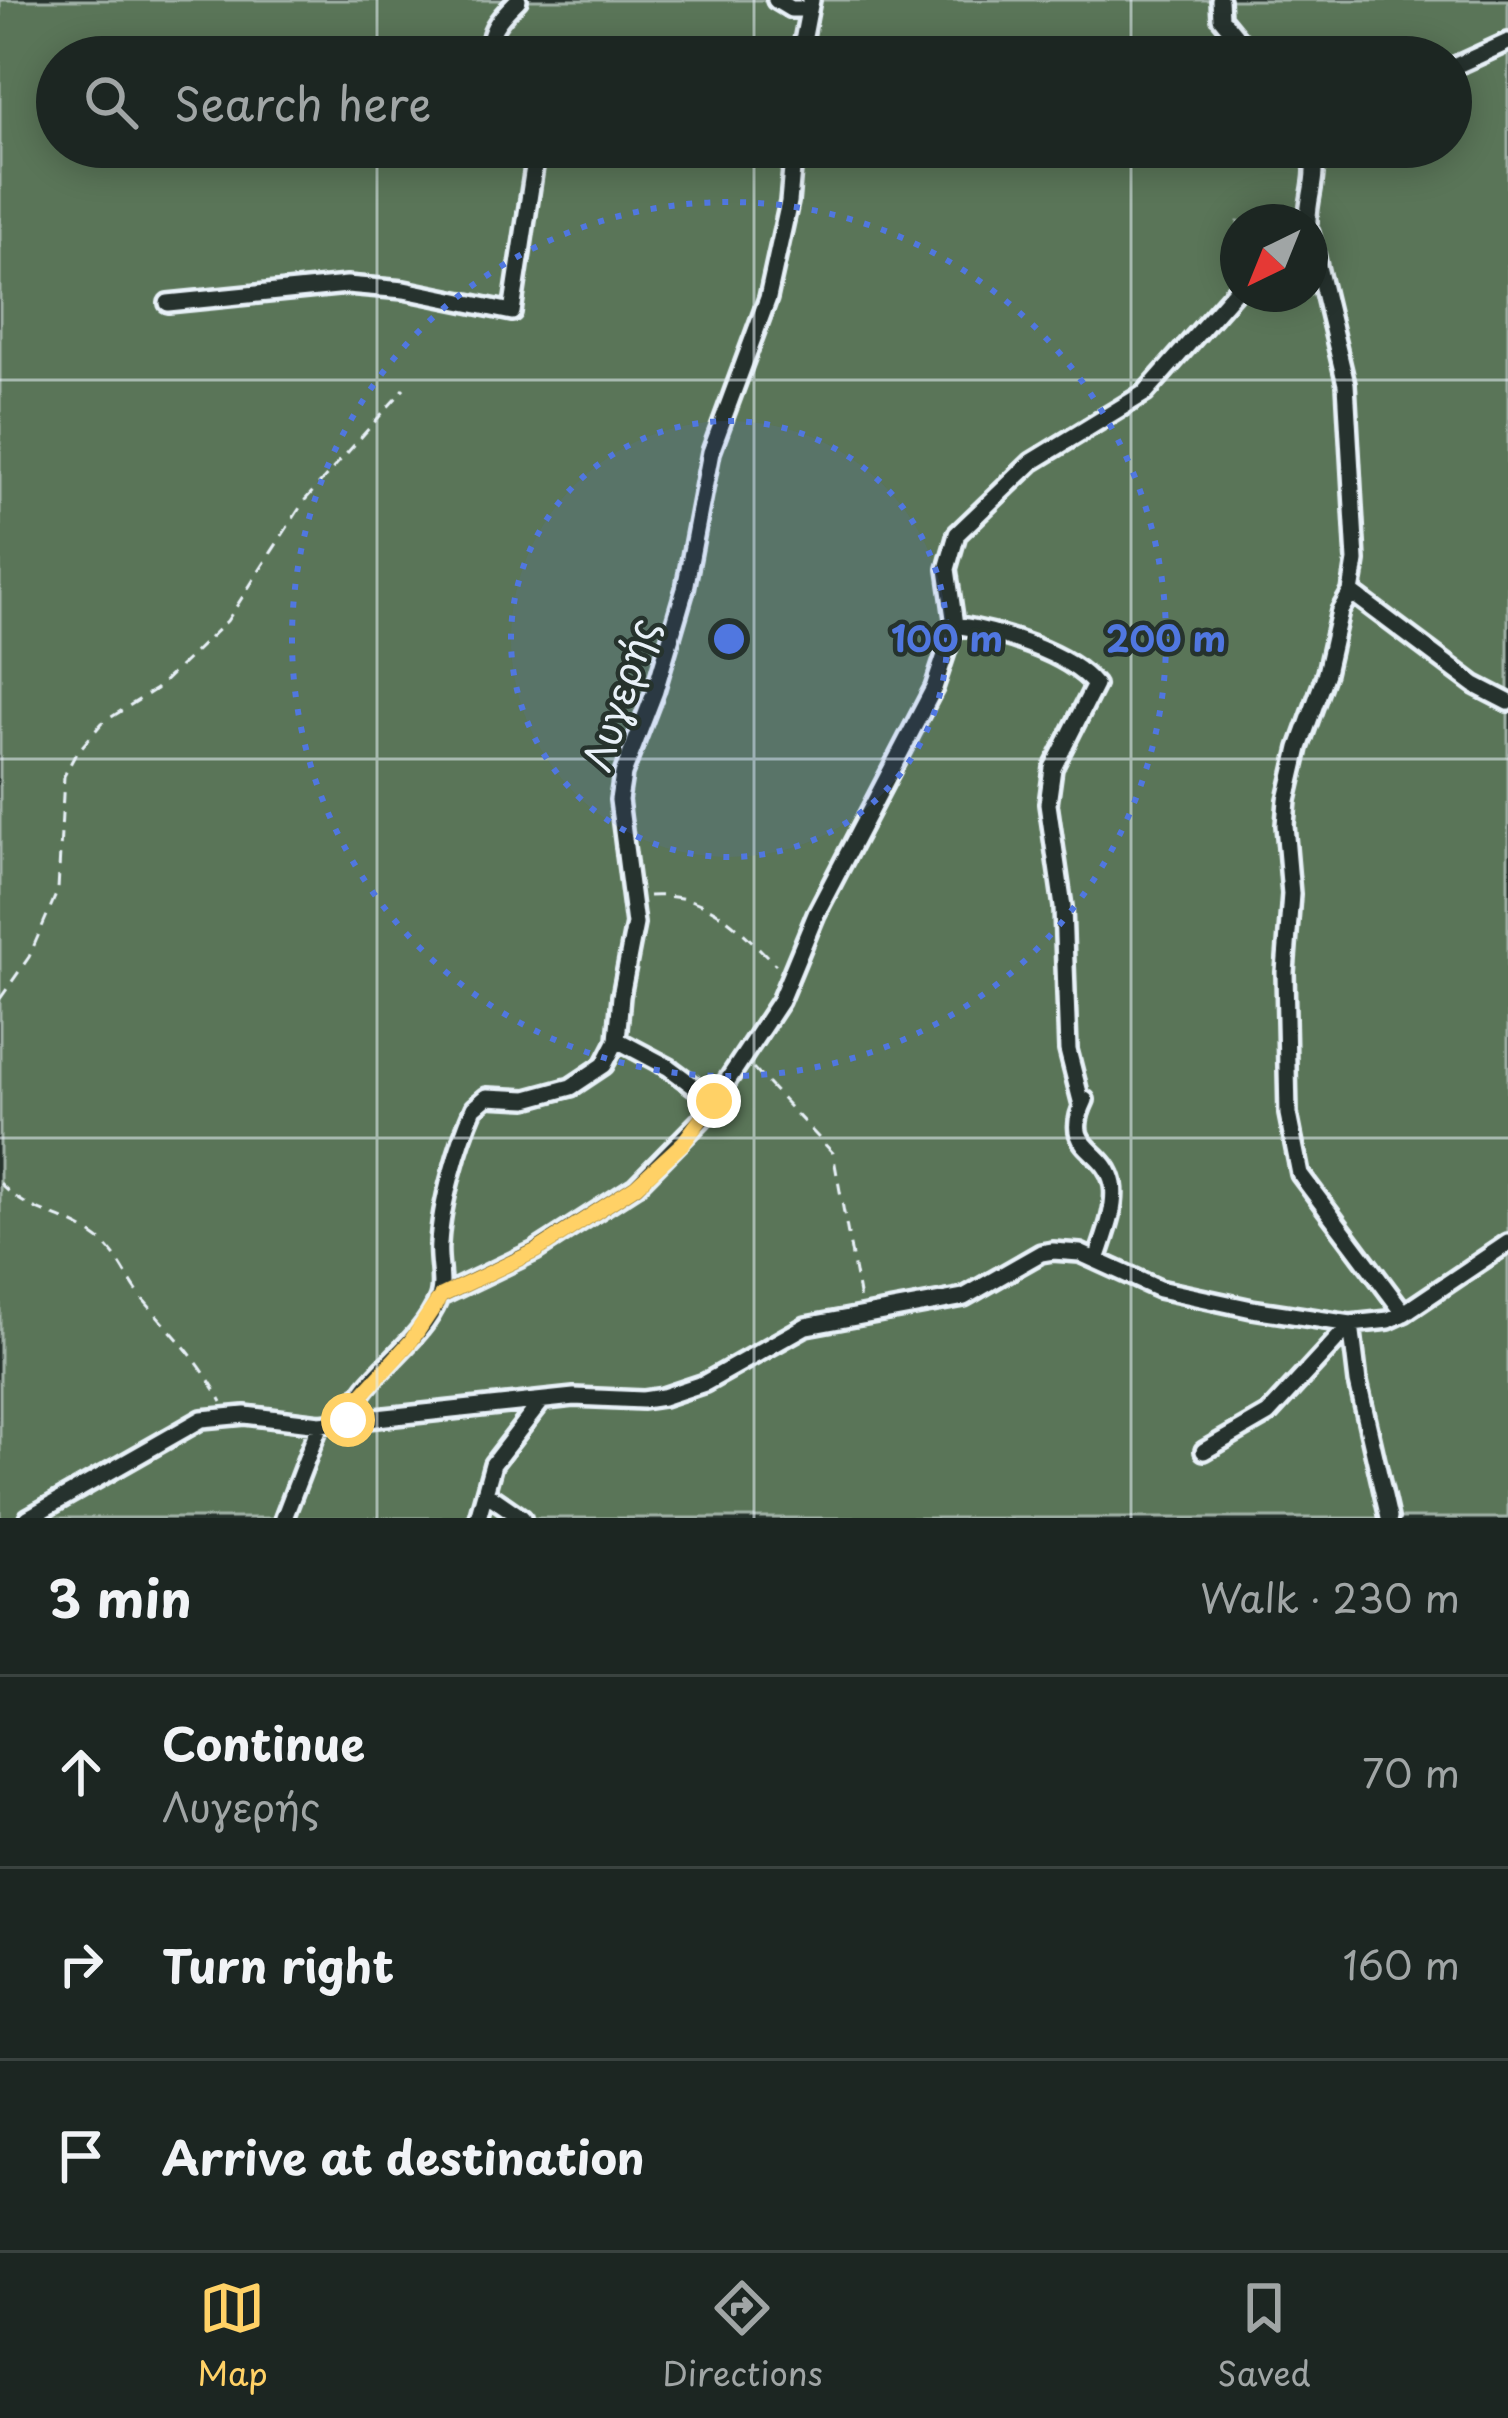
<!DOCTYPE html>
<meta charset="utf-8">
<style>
body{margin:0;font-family:"Playpen Sans",sans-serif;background:#252e2a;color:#f1f3f6}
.compass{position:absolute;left:1220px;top:204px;width:108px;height:108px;border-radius:50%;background:#1c2622;box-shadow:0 6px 30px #0003;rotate:223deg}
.stop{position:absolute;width:36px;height:36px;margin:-27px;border:9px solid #ffd166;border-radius:50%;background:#fff}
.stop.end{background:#ffd166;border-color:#fff;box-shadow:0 3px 12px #0008}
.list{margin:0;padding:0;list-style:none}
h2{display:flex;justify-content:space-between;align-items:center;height:156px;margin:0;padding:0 48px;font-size:51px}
h2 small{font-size:39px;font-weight:400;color:#a0a5a5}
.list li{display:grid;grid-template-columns:78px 1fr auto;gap:36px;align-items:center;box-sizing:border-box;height:192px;padding:0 48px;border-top:3px solid #3a4340}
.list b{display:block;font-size:45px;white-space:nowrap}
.list p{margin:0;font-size:39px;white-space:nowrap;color:#a0a5a5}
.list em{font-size:39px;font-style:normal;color:#a0a5a5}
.icon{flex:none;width:66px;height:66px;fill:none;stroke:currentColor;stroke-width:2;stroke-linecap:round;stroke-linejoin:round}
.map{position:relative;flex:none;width:1508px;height:1518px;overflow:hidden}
.search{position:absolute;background:#1c2622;box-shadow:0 6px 30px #0003;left:36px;right:36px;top:36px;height:132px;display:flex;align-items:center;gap:30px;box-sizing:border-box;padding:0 42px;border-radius:66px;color:#a0a5a5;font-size:45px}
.sheet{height:732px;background:#1c2622}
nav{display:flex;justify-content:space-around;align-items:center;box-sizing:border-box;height:168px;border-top:3px solid #3a4340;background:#1c2622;font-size:33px;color:#a0a5a5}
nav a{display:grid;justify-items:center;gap:6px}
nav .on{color:#ffd166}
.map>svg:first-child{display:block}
</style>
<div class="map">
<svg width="1508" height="1518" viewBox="0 0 1508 1518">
<rect width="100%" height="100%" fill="#26332d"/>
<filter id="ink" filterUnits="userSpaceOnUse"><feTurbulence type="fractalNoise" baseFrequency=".00833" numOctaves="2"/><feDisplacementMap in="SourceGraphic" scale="24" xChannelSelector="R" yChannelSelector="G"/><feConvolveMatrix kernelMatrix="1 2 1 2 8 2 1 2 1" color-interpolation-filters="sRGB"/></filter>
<g filter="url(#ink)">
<!-- green -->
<path fill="#5a7459" stroke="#a1b2a8" stroke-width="3" fill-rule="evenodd" d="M0 0H1508V1518H0ZM57 57H1451V147H57ZM1238 222H1310V294H1238Z"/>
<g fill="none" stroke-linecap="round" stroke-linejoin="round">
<defs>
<path id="minor" d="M776 0 791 9H806
M1220 0 1221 18 1253 57
M493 57C484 32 501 17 518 0
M800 57 811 0
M1451 68 1508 42
M1308 147C1322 172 1307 195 1308 222
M1317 164 1338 147
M1310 233 1346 384 1356 561 1351 592 1340 611 1326 673 1299 748 1287 800 1285 825 1291 894 1285 972 1288 1114 1300 1174 1404 1313
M168 303 347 285 404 290 512 312 537 147
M1351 592 1475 685 1508 702
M955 625C996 631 1068 652 1095 685L1053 768 1048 804 1063 907 1068 1050 1082 1105
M617 1040 668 1067 714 1101
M1085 1100C1060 1152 1105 1145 1113 1184 1117 1208 1104 1238 1097 1260
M441 1296 535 1251 636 1186 702 1119 780 1001 816 914 934 688 955 625 947 569 957 534 1032 462 1145 393 1238 288
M1351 1324 1358 1382 1389 1518
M348 1420C363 1373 419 1347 438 1300 445 1284 437 1262 439 1244 441 1204 458 1144 474 1108L487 1097 527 1099 571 1087 604 1065 617 1040 621 996 635 924 619 800 623 774 655 691 685 589 711 452 768 298 789 202 794 147
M1204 1451 1268 1414 1351 1324
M486 1493 522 1518
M28 1518 202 1419 245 1415 320 1424 574 1397 643 1400 663 1397 705 1383 806 1326 964 1297 1041 1253 1053 1251 1080 1253 1159 1289 1252 1309 1351 1324 1389 1320 1404 1313 1508 1243
M284 1518 320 1424
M478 1518 493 1464 541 1402"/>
</defs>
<!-- minor casing -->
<use href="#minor" stroke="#e8f1f8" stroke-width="24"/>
<!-- path -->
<path stroke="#e8f1f8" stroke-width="3" stroke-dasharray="12 9" stroke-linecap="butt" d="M649 896C710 893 735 925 776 965
M0 999 29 957 58 890 64 776 75 755 102 723 156 689 227 621 305 500 404 389
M753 1068 833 1153 860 1300
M0 1183C30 1216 64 1213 97 1238 118 1253 126 1278 142 1298 173 1335 198 1358 222 1402"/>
<!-- minor -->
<use href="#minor" stroke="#26332d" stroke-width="15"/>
</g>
</g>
<g fill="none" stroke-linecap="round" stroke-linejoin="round" filter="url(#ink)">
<!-- route -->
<path stroke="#ffd166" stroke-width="15" d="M348 1420 353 1405 411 1341 441 1296 536 1251 636 1186 684 1142 714 1101"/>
</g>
<!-- grid -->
<path fill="none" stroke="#e8f1f8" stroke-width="3" stroke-opacity="0.55" d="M377 0V57M754 0V57M1131 0V57M377 147V1518M754 147V1518M1131 147V1518M0 380H1508M0 759H1508M0 1138H1508"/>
<!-- distance rings -->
<circle cx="729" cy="639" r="218" fill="#5077e0" fill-opacity=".12"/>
<g fill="none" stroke="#5077e0" stroke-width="6" stroke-dasharray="6 12">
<circle cx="729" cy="639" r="218"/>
<circle cx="729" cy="639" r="437"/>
</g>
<g text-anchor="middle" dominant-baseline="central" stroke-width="9" stroke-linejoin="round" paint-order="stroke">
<!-- street labels -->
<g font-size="39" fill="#e8f1f8" stroke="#26332d">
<text transform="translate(618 694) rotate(-72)">Λυγερής</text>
</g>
</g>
<circle cx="729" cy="639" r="18" fill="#5077e0" stroke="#26332d" stroke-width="6"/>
<g font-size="36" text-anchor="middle" font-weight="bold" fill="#5077e0" stroke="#26332d" stroke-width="9" stroke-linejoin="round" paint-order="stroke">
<text x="947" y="652">100 m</text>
<text x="1166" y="652">200 m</text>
</g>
</svg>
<svg class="compass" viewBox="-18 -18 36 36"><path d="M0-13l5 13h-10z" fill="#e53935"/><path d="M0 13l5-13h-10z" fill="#a0a5a5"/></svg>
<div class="stop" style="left:348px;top:1420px"></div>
<div class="stop end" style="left:714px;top:1101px"></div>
<div class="search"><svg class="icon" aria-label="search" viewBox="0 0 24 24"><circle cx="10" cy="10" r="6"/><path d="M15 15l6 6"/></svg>Search here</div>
</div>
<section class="sheet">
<h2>3 min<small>Walk · 230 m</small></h2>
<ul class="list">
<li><svg class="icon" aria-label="ahead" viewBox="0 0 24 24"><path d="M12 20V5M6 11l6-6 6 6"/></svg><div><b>Continue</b><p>Λυγερής</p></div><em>70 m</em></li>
<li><svg class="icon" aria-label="right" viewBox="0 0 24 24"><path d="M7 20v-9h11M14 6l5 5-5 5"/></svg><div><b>Turn right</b></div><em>160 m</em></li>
<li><svg class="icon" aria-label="arrive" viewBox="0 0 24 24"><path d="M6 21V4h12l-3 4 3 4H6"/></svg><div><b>Arrive at destination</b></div></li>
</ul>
</section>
<nav>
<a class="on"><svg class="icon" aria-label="map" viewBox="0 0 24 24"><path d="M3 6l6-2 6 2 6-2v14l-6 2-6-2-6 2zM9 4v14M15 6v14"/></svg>Map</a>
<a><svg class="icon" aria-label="directions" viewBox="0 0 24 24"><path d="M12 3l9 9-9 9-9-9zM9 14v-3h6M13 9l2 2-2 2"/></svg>Directions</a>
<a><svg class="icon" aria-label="saved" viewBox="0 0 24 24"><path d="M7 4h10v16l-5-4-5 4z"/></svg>Saved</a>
</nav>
